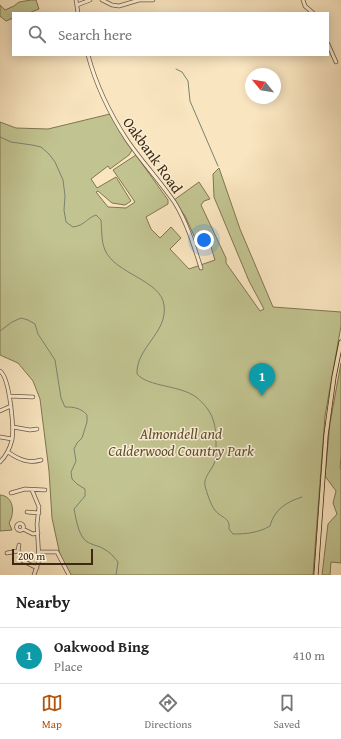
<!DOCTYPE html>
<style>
body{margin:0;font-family:"Gentium Book Plus",serif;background:#f2f2f2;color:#222}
.compass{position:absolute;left:245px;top:68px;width:36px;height:36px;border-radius:50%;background:#fff;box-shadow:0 2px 10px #0003;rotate:300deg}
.scale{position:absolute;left:12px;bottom:10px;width:81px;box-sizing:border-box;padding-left:4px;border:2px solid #3e2910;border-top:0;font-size:11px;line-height:14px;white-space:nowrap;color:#3e2910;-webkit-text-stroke:3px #fbeed6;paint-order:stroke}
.you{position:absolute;left:204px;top:240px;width:14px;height:14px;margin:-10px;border:3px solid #fff;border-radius:50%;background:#1a73e8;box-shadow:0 0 0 6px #1a73e833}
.badge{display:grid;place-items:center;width:26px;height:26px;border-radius:50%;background:#b45309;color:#fff;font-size:13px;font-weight:700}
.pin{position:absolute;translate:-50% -33px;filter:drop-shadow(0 1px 2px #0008)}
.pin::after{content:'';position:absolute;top:21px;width:14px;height:12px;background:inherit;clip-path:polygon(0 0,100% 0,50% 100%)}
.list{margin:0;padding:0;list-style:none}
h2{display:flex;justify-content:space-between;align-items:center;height:52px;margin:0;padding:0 16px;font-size:17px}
h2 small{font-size:13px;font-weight:400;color:#767676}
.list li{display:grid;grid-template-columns:26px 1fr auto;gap:12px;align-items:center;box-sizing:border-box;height:56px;padding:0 16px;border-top:1px solid #e0e0e0}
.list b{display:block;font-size:15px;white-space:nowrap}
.list p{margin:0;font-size:13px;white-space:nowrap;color:#767676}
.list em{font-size:13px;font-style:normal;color:#767676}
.icon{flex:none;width:22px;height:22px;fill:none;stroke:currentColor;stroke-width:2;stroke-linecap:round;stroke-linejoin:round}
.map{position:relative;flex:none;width:341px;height:575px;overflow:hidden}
.search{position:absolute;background:#fff;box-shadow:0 2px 10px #0003;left:12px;right:12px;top:12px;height:44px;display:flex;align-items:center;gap:10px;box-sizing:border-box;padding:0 14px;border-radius:0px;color:#767676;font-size:15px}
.sheet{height:108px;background:#fff}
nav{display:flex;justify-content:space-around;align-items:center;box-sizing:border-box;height:56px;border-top:1px solid #e0e0e0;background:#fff;font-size:11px;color:#767676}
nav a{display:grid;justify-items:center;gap:2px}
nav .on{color:#b45309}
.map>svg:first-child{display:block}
</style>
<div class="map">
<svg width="341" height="575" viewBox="0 0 341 575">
<rect width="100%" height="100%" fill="#f9e5c0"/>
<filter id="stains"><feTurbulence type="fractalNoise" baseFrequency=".005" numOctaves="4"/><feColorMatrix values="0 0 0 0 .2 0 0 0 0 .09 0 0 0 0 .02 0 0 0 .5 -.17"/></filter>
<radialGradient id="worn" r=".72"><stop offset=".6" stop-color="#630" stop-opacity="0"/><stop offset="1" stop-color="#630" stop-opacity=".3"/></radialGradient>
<!-- green -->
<path fill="#c1c390" stroke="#807650" d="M31 0H36L39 9 29 13H13V18L6 21 0 16V5L5 10 14 6 19 2Z
M110 114 132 150 129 155 110 169 108 166 91 179 97 188 116 177 131 201 125 205 112 203 98 191 96 192 108 207 126 208 135 202 113 170 136 155 168 200V204L146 217 151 229 160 238 171 227 181 238 170 249 189 269 215 260 211 247 205 238 196 240 185 216 174 200 199 182 210 199 204 201 201 205 226 258V263L260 311 264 309 249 281 214 197 213 174 219 168 240 229 273 307 341 312V326L325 416 313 575H69L60 555 52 518 49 471 40 399 33 381 18 363 0 355V122L16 128 48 129Z
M341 363V457L340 468H341V563L331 562 330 575H322L328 524 337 514 333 503 336 491 325 476 330 423Z
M0 495C14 496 15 513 9 523L12 530 0 531Z"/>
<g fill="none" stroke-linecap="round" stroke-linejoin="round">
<!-- stream -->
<path stroke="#78836f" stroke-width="1" d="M176 69 182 72 188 81 190 101 218 166
M0 137 11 142 32 145 41 147 49 154 55 162 63 180 65 196 64 210 66 222 73 227C86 225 85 219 96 215L101 220C102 229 101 241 105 250 115 274 161 280 164 305 168 333 136 347 137 374 148 387 180 385 196 397 212 410 216 422 216 442 216 448 216 455 215 461 213 469 203 477 205 486 207 493 210 503 214 509 220 518 231 517 229 529L233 534C246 534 258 533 270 526 274 510 286 502 302 497
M0 331 12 322 21 318 28 320 35 324 38 334 55 360 61 398 65 407C74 407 81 408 87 415V422L82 438 77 443 74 449 76 461 71 472 72 479 77 484 85 489V496L74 509C76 519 78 532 84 539 89 545 98 545 104 549 110 552 114 557 118 562L116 575"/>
<defs>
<path id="minor" d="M76 0 78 13
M102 0 112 5 119 6 139 0
M140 0H153
M303 0 305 6 313 13
M77 5 90 0
M328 44 336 62
M88 55C96 85 110 114 127 140 142 162 160 181 175 203 187 223 194 246 201 268
M9 396 33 397
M0 411 11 406
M13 427 30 430 37 429
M0 437 12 439
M8 452C18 459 28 464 41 460
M0 462C6 456 10 448 12 440 14 428 10 378 0 371
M32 490 39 507 37 524 39 560 34 575
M11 493 25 489 45 490
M27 512 39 513
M16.5 527a3.5 3.5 0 1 1 7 0a3.5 3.5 0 1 1-7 0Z
M23 529 33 534 38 533
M19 545 18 551 22 556 23 561 37 568
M40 552H57L69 575
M7 553 18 551"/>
<path id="major" d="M316 575 326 435 334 377 341 342"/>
</defs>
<!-- minor casing -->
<use href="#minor" stroke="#6d583c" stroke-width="4.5"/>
<!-- major casing -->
<use href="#major" stroke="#3e2910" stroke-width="5"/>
<!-- minor -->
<use href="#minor" stroke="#fbeed6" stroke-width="3"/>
<!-- major -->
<use href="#major" stroke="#f9e5c0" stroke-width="3.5"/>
</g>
<g text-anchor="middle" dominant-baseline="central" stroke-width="3" stroke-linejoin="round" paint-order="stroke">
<!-- street labels -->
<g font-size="15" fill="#3e2910" stroke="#fbeed6">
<text transform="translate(153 155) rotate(54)">Oakbank Road</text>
</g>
<!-- park labels -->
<g font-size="15" font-style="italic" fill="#5f5030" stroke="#fbeed6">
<text x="181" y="433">Almondell and<tspan x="181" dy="17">Calderwood Country Park</tspan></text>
</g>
</g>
<rect width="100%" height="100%" filter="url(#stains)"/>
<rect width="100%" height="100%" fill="url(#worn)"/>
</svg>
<svg class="compass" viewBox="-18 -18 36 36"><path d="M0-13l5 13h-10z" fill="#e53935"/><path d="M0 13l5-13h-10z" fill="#767676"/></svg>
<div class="scale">200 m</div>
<div class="you"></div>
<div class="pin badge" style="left:262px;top:396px;background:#0f9aa8">1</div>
<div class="search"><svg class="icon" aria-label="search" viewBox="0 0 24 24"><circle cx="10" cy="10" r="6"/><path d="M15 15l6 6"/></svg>Search here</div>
</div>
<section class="sheet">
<h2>Nearby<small></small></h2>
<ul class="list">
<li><span class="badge" style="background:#0f9aa8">1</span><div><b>Oakwood Bing</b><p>Place</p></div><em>410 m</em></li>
</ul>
</section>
<nav>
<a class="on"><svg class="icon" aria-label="map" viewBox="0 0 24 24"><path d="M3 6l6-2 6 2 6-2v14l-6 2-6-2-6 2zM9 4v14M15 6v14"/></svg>Map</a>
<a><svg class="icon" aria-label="directions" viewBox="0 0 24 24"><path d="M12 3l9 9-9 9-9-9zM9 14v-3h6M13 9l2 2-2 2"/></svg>Directions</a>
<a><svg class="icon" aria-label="saved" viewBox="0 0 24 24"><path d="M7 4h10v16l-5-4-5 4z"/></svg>Saved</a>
</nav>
